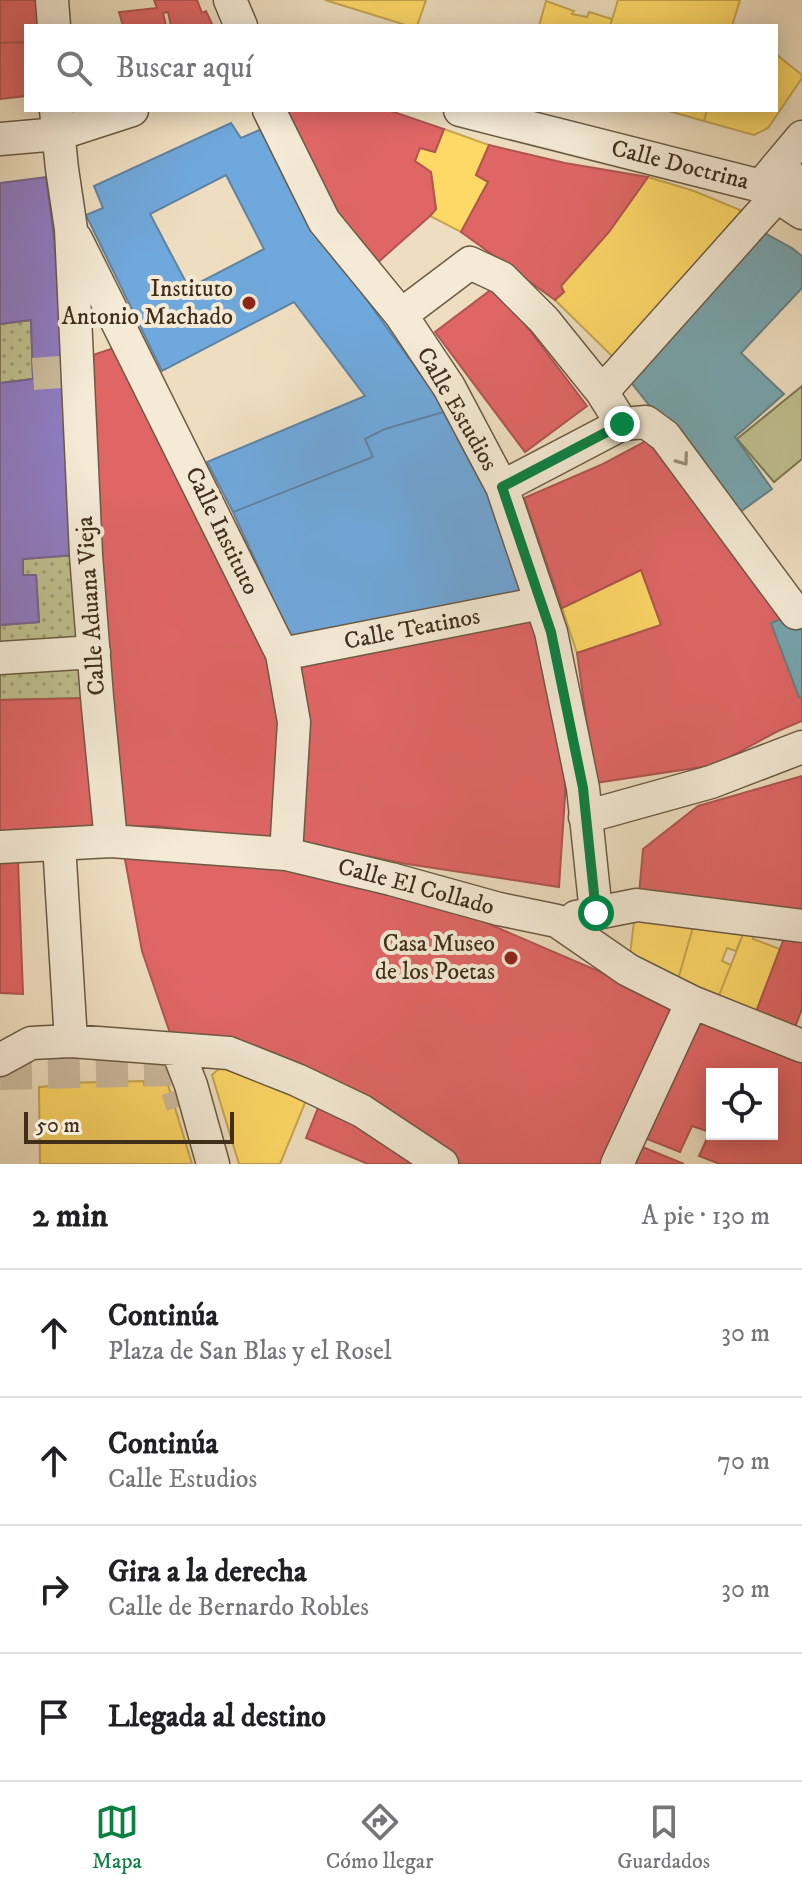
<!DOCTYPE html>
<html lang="es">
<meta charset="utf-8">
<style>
body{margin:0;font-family:"IM FELL DW Pica",serif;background:#f2f2f2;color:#202124}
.controls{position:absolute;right:24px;bottom:24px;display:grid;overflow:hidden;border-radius:0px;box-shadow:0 4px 20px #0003}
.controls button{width:72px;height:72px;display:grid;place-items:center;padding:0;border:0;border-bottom:2px solid #e0e0e0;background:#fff;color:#202124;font:40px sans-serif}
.scale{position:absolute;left:24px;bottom:20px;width:210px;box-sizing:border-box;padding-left:8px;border:4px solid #402e1b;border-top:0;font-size:22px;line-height:28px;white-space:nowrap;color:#402e1b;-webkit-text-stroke:6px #f4ead5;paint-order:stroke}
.stop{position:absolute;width:24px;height:24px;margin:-18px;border:6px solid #0b8043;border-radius:50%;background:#fff}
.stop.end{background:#0b8043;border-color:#fff;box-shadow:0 2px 8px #0008}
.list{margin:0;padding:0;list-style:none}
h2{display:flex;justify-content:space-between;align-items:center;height:104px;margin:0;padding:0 32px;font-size:34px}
h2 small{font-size:26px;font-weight:400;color:#757577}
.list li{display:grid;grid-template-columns:52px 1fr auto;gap:24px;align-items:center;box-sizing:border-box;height:128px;padding:0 32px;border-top:2px solid #e0e0e0}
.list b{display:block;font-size:30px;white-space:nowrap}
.list p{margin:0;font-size:26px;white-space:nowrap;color:#757577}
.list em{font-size:26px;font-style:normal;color:#757577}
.icon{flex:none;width:44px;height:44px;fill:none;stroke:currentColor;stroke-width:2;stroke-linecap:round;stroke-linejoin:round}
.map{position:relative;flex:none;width:802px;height:1164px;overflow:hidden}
.search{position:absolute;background:#fff;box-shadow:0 4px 20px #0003;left:24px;right:24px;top:24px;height:88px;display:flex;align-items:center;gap:20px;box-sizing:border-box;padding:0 28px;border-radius:0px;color:#757577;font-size:30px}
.sheet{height:616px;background:#fff}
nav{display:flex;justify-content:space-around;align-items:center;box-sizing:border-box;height:112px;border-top:2px solid #e0e0e0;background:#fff;font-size:22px;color:#757577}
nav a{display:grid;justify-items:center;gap:4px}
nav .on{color:#0b8043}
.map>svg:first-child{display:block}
</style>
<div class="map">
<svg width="802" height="1164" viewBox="0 0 802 1164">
<defs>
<pattern id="park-dots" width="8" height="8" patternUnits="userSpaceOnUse" patternTransform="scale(2)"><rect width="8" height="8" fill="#bec08e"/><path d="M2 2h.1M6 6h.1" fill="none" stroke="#9c9c73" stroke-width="1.8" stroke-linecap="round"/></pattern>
</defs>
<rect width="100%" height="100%" fill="#eedebf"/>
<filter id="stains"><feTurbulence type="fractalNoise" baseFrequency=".0025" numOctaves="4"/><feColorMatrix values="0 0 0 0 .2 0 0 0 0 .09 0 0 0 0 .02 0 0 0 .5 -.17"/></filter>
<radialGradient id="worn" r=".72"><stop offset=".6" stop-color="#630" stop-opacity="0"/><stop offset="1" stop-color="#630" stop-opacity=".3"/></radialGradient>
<!-- park -->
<path fill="url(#park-dots)" stroke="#7f7754" stroke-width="2" d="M31 320 33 379 0 383V324Z
M75 555 87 698 0 700V625L39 622 36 575H23V559Z"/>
<!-- garden -->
<path fill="#bec08e" stroke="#7f7754" stroke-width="2" d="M802 386V459L774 482 737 439Z"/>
<!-- homes -->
<path fill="#ffd966" stroke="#c6a650" stroke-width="2" d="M325 0H426L417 26H409Z
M618 0H740L732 26H610Z
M546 1 574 11 572 14 587 17 589 12 612 19 610 26H539Z
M777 55 802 75V78L768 128 754 135 704 121 707 110H776Z
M665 110H707L704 121Z
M444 129 489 145 476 175 488 182 461 232 430 216 436 209 431 172 415 161 420 148 435 152Z
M648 177 694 191 740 210V218L617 361 555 300 564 292 561 286 609 232Z
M641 570 661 625 577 653 562 608Z
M635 913 695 920 677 983 629 963Z
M695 920 746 927 736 951 727 948 722 961 731 965 718 998 677 983Z
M746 927 756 929 753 939 780 949 756 1012 718 998Z
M223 1065 307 1098 280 1164H239L212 1075Z
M144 1081V1085H168L192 1164H40L39 1087 65 1085 64 1083Z"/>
<!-- shops -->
<path fill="#e06666" stroke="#b05550" stroke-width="2" fill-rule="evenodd" d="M0 0H39L41 26H26V42L0 43Z
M154 0H197L202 13 206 11 213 26H171L168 12 163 13 166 26H123L119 12 157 8Z
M26 42V96L0 99V43Z
M281 110H388L444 129 435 152 420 148 415 161 431 172 436 209 430 216 375 265 337 218Z
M489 145 565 163 648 177 609 232 561 286 564 292 555 300 461 232 488 182 476 175Z
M496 286 587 406 525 452 435 332Z
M123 345 255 616 281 711 279 840 157 826 115 827 84 358Z
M657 435 787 617 771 623 799 697 802 696V721L778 731 715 765 595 783 577 653 661 625 641 570 562 608 524 498 603 464Z
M534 610 565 770V796L559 887 407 864 300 843 298 662Z
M87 698 103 828 0 832V700Z
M802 776V918L639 895 643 849 698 806Z
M124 854 296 869 440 903 682 1007 604 1164H460L345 1094 172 1039 142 951Z
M0 861H18L23 994 0 993Z
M786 933 802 935V1009L795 1027 756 1012Z
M694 1010 802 1052V1164H720L699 1156 710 1132 692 1126 680 1152 637 1135ZM712 1074H772V1134H712Z
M320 1103 431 1164H368L306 1138Z
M640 1146 684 1164H633Z"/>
<!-- offices -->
<path fill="#8e7cc3" stroke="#776591" stroke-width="2" d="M46 177 54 238 60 314 61 375 75 555 23 559V575H36L39 622 0 625V383L33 379 31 320 0 324V183Z"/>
<!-- schools -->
<path fill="#6fa8dc" stroke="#6183a2" stroke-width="2" fill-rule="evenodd" d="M231 123 241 138 264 128 320 235 447 411 385 429 365 439 373 457 233 512 207 462 365 396 294 302 162 371 86 215 103 208 94 186ZM226 175 264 249 189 288 150 214Z
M447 411 491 501 527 598 287 641 262 575 233 512 373 457 365 439 385 429Z"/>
<!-- public -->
<path fill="#76a5af" stroke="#668183" stroke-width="2" d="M757 229 792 248 802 256V288L741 353 784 394 735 437 772 489 736 515 626 376Z
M802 611V696L799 697 771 623Z"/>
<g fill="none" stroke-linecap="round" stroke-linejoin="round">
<!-- minor-tunnel -->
<path stroke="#cbbb9e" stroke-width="32" stroke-dasharray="32 16" stroke-linecap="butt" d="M33 374 61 372
M0 1074 171 1070 182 1106"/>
<defs>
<path id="minor" d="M52 0 54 26
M230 0 241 26
M56 110 62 169 71 229 86 555 97 697 111 841
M269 110 324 221 401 315 449 387 502 487 551 632 583 788 596 913
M460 110 761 186 802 213
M0 139 58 134 132 110
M761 186 802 137
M761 186 791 177 802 184
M76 239 282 654 294 722 286 854
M401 315 470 263 502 278 544 320 602 392 622 424 502 487
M602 392 777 196
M622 424 646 422 665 436 796 613
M282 654 541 603
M0 658 94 652
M585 817 711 782 802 747
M59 844 71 1041 229 1053 297 1080 362 1111 442 1164
M0 847 111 841 286 854 391 879 499 909 557 921 628 970 692 1002 802 1046
M576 917 637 905 802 926
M177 1049 191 1085 213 1164
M0 1060 31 1043 71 1041
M617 1164 692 1002"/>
</defs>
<!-- minor casing -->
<use href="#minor" stroke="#6c5a44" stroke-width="35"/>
<!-- minor -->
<use href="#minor" stroke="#f4ead5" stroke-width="32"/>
</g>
<!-- one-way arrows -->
<defs><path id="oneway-chevron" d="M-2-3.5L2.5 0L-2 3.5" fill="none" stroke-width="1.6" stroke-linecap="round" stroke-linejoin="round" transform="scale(2)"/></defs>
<use stroke="#9a8c78" href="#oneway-chevron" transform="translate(683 460) rotate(54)"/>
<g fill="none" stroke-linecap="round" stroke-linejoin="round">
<!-- route -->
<path stroke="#0b8043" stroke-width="10" d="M596 913 583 788 551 632 502 487 622 424"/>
</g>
<!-- markers -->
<g fill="#8f2418" stroke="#f4ead5" stroke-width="3">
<circle cx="249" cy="303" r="8"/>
<circle cx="511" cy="958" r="8"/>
</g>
<g text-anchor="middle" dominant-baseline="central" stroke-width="8" stroke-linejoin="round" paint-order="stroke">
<!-- street labels -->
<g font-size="24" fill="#402e1b" stroke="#f4ead5">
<text transform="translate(680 165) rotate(14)">Calle Doctrina</text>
<text transform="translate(457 409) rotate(60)">Calle Estudios</text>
<text transform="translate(222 531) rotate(64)">Calle Instituto</text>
<text transform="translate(91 606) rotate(-94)">Calle Aduana Vieja</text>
<text transform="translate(412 629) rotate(-11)">Calle Teatinos</text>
<text transform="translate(416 887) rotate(15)">Calle El Collado</text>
</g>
<!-- poi labels -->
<g font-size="24" fill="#402e1b" stroke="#f4ead5" text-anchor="end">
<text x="233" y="289">Instituto<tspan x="233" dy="28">Antonio Machado</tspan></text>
<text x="495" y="944">Casa Museo<tspan x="495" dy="28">de los Poetas</tspan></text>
</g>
</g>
<rect width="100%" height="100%" filter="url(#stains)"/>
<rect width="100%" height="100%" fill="url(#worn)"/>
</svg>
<div class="controls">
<button><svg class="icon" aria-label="locate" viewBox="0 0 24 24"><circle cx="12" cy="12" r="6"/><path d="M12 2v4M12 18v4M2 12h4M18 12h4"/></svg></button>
</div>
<div class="scale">50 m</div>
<div class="stop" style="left:596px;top:913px"></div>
<div class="stop end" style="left:622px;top:424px"></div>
<div class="search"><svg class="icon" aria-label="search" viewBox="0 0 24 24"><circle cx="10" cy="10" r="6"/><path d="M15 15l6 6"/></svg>Buscar aquí</div>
</div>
<section class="sheet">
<h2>2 min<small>A pie · 130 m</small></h2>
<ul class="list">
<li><svg class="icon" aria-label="ahead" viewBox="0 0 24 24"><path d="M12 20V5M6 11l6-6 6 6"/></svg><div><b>Continúa</b><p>Plaza de San Blas y el Rosel</p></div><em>30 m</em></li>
<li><svg class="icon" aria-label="ahead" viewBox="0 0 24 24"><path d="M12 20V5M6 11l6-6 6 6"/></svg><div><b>Continúa</b><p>Calle Estudios</p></div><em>70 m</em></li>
<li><svg class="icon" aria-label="right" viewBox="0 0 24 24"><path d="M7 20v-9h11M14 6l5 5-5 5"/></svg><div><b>Gira a la derecha</b><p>Calle de Bernardo Robles</p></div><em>30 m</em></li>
<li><svg class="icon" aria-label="arrive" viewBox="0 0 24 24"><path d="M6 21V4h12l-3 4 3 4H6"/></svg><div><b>Llegada al destino</b></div></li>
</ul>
</section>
<nav>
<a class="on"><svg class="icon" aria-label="map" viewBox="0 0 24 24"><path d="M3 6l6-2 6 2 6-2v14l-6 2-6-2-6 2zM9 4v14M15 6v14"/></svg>Mapa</a>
<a><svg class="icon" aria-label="directions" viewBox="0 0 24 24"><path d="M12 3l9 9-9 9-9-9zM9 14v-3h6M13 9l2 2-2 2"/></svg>Cómo llegar</a>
<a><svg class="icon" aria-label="saved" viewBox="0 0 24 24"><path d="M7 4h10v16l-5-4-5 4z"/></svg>Guardados</a>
</nav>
